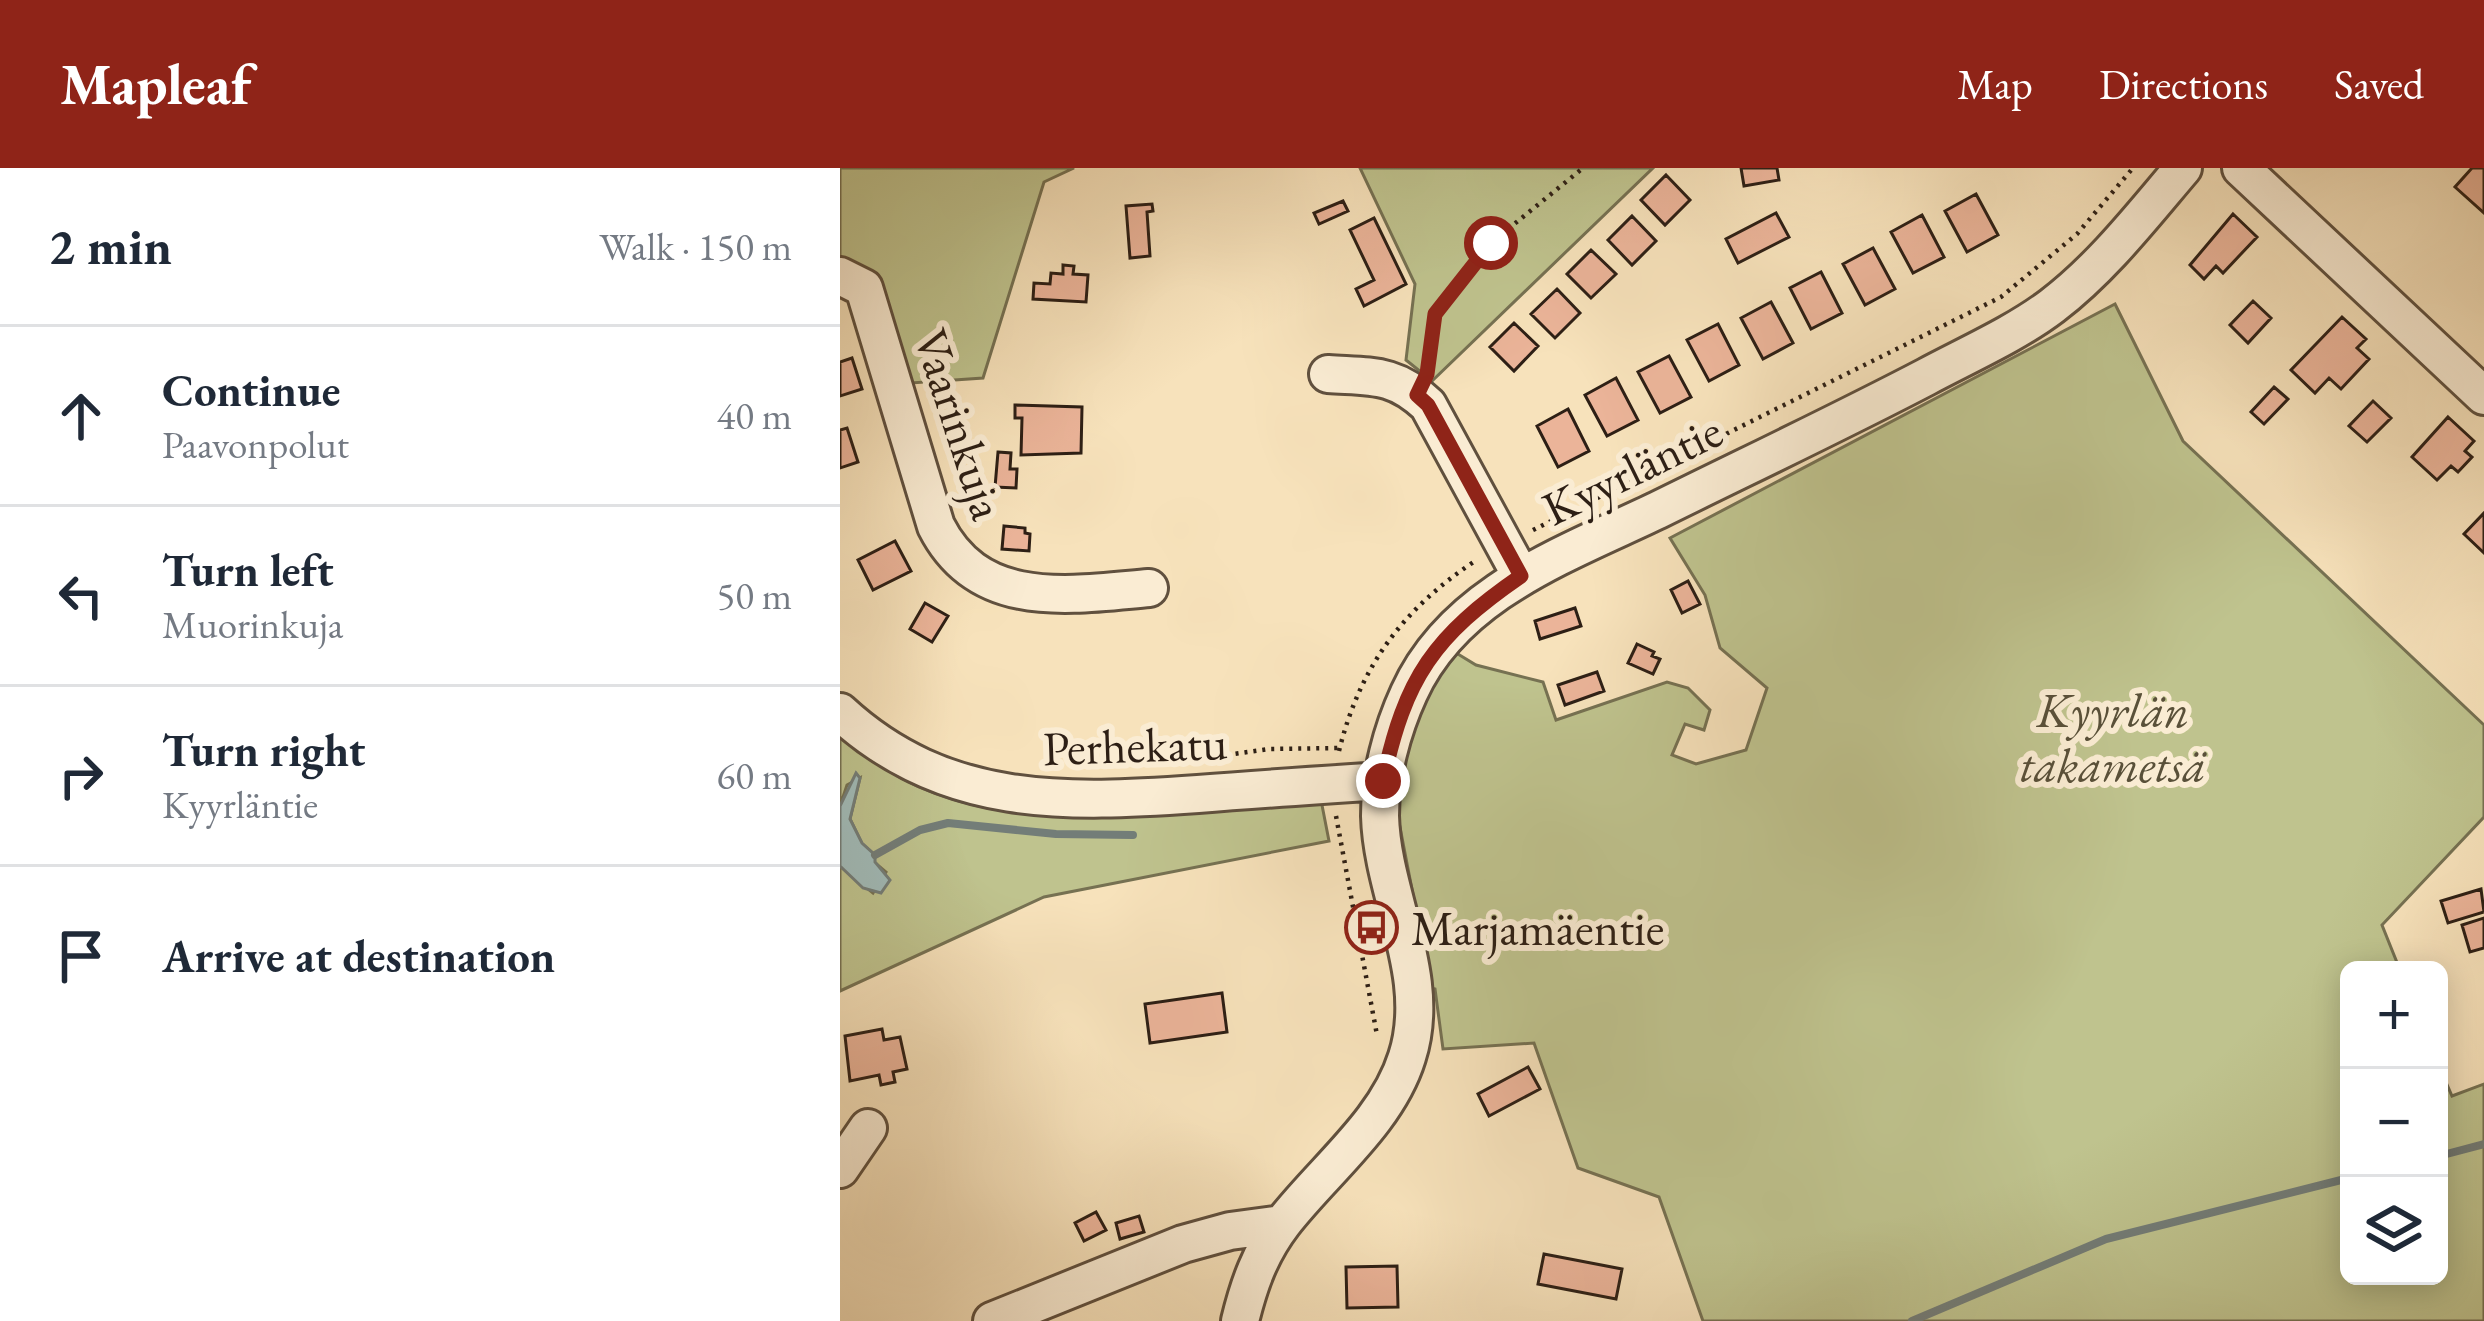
<!DOCTYPE html>
<meta charset="utf-8">
<style>
body{margin:0;font-family:"EB Garamond",serif;background:#f2f2f3;color:#1f2937}
.controls{position:absolute;right:36px;bottom:36px;display:grid;overflow:hidden;border-radius:18px;box-shadow:0 6px 30px #0003}
.controls button{width:108px;height:108px;display:grid;place-items:center;padding:0;border:0;border-bottom:3px solid #e0e1e3;background:#fff;color:#1f2937;font:60px sans-serif}
.stop{position:absolute;width:36px;height:36px;margin:-27px;border:9px solid #8f2418;border-radius:50%;background:#fff}
.stop.end{background:#8f2418;border-color:#fff;box-shadow:0 3px 12px #0008}
.list{margin:0;padding:0;list-style:none}
h2{display:flex;justify-content:space-between;align-items:center;height:156px;margin:0;padding:0 48px;font-size:51px}
h2 small{font-size:39px;font-weight:400;color:#747a83}
.list li{display:grid;grid-template-columns:78px 1fr auto;gap:36px;align-items:center;box-sizing:border-box;height:180px;padding:0 48px;border-top:3px solid #e0e1e3}
.list b{display:block;font-size:45px;white-space:nowrap}
.list p{margin:0;font-size:39px;white-space:nowrap;color:#747a83}
.list em{font-size:39px;font-style:normal;color:#747a83}
.icon{flex:none;width:66px;height:66px;fill:none;stroke:currentColor;stroke-width:2;stroke-linecap:round;stroke-linejoin:round}
.map{position:relative;flex:none;width:1644px;height:1153px;overflow:hidden}
header{display:flex;align-items:center;gap:72px;box-sizing:border-box;height:168px;padding:0 60px;background:#8f2418;color:#fff}
header strong{font-size:57px}
nav{display:flex;gap:66px;margin-inline-start:auto;font-size:42px}
main{display:flex}
aside{flex:1;background:#fff}
.map>svg:first-child{display:block}
</style>
<header>
<strong>Mapleaf</strong>
<nav><a>Map</a><a>Directions</a><a>Saved</a></nav>
</header>
<main>
<aside>
<h2>2 min<small>Walk · 150 m</small></h2>
<ul class="list">
<li><svg class="icon" aria-label="ahead" viewBox="0 0 24 24"><path d="M12 20V5M6 11l6-6 6 6"/></svg><div><b>Continue</b><p>Paavonpolut</p></div><em>40 m</em></li>
<li><svg class="icon" aria-label="left" viewBox="0 0 24 24"><path d="M17 20v-9H6M10 6l-5 5 5 5"/></svg><div><b>Turn left</b><p>Muorinkuja</p></div><em>50 m</em></li>
<li><svg class="icon" aria-label="right" viewBox="0 0 24 24"><path d="M7 20v-9h11M14 6l5 5-5 5"/></svg><div><b>Turn right</b><p>Kyyrläntie</p></div><em>60 m</em></li>
<li><svg class="icon" aria-label="arrive" viewBox="0 0 24 24"><path d="M6 21V4h12l-3 4 3 4H6"/></svg><div><b>Arrive at destination</b></div></li>
</ul>
</aside>
<div class="map">
<svg width="1644" height="1153" viewBox="0 0 1644 1153">
<rect width="100%" height="100%" fill="#f7e2bb"/>
<filter id="stains"><feTurbulence type="fractalNoise" baseFrequency=".00167" numOctaves="4"/><feColorMatrix values="0 0 0 0 .2 0 0 0 0 .09 0 0 0 0 .02 0 0 0 .5 -.17"/></filter>
<radialGradient id="worn" r=".72"><stop offset=".6" stop-color="#630" stop-opacity="0"/><stop offset="1" stop-color="#630" stop-opacity=".3"/></radialGradient>
<!-- green -->
<path fill="#bfc38e" stroke="#767152" stroke-width="3" d="M0 0H234L204 14 143 210 71 215 27 102 10 93 0 92Z
M520 0H813L592 213 566 192 575 116Z
M1275 136 1343 273 1644 557V649L1542 757 1560 802H1509V1108H1599V898L1612 928 1644 916V1153H863L819 1029 738 1000 694 875 603 881 595 821 591 820 559 654C555 579 578 545 613 483L636 497 703 514 716 552 827 514 848 520 870 542 864 562 845 556 832 587 856 596 906 582 927 520 880 480 865 427 830 370Z
M0 566C22 581 44 602 68 614 161 658 243 648 342 639 388 635 435 634 481 632L489 673 204 729 0 823V698L33 725 46 704 34 694 35 687 22 676 10 651 20 610 7 617 0 638Z"/>
<!-- water -->
<path fill="#a1bcba" stroke="#737d78" stroke-width="3" d="M16 605 20 610 10 651 22 675 35 687V694L50 712 41 725 23 720 0 698V638Z"/>
<g fill="none" stroke-linecap="round" stroke-linejoin="round">
<!-- stream -->
<path stroke="#737d78" stroke-width="8" d="M35 687 80 662 108 655 216 666 293 667
M1599 988 1644 976
M1072 1153 1266 1071 1509 1010"/>
</g>
<!-- building -->
<path fill="#ebb499" stroke="#2d1f15" stroke-width="3" d="M901 0H937L939 12 904 18Z
M1632 0H1644V45L1615 19Z
M826 7 850 32 825 57 801 32Z
M1136 26 1158 67 1127 84 1105 43Z
M503 33 508 43 479 56 474 45Z
M312 36 313 43 307 44 310 88 290 90 286 38Z
M936 45 949 69 898 95 886 71Z
M1393 46 1417 69 1383 105 1376 98 1364 111 1350 97Z
M1082 47 1104 89 1073 105 1051 64Z
M792 48 816 73 792 97 768 72Z
M534 50 566 116 524 138 516 121 534 112 510 62Z
M1033 80 1055 121 1025 137 1003 96Z
M751 82 776 106 751 130 727 106Z
M223 97 234 98 233 106 248 107 246 134 193 131 194 115 210 116 211 105 223 106Z
M981 104 1002 145 971 161 950 120Z
M717 121 740 145 715 170 691 146Z
M1413 133 1431 150 1408 175 1390 157Z
M931 134 953 175 923 191 901 150Z
M1502 149 1526 171 1517 180 1529 191 1501 221 1489 210 1475 225 1451 202Z
M674 155 698 178 674 203 650 179Z
M878 156 899 197 869 213 847 172Z
M829 188 851 229 820 245 798 204Z
M12 190 22 221 0 228V194Z
M776 210 798 252 767 268 745 227Z
M1434 219 1448 231 1424 256 1411 244Z
M1533 233 1551 250 1527 274 1509 258Z
M175 237 242 239 241 285 181 287 182 250H175Z
M728 241 749 283 718 299 697 258Z
M1608 249 1634 273 1625 283 1632 289 1618 304 1611 298 1597 312 1572 289Z
M7 260 18 294 0 300V262Z
M158 284 171 285 170 301H177L176 320 155 319Z
M1644 345V385L1624 366Z
M164 358 185 360V365L190 366 189 383 162 381Z
M55 373 71 403 33 422 18 392Z
M848 413 860 436 842 445 831 422Z
M85 435 108 448 92 474 70 461Z
M735 440 741 458 700 471 695 453Z
M797 476 814 484 812 488 820 491 813 506 788 495Z
M757 504 764 523 725 537 718 517Z
M1641 721 1644 744 1608 755 1601 733Z
M1644 750V780L1630 784 1622 757Z
M382 825 387 864 310 875 305 836Z
M42 861 44 872 60 869 67 901 53 904 55 914 41 917 39 907 10 913 5 868Z
M688 899 700 921 649 948 638 926Z
M256 1044 266 1062 244 1073 235 1055Z
M299 1048 304 1064 280 1071 276 1055Z
M704 1086 782 1101 776 1131 698 1116Z
M557 1098 558 1139 507 1140 506 1099Z"/>
<g fill="none" stroke-linecap="round" stroke-linejoin="round">
<defs>
<path id="minor" d="M1401 0 1644 228
M0 108 24 120 96 358C139 443 229 427 309 420
M488 206C532 209 554 205 588 237L681 408
M0 544C105 641 227 635 358 626 420 621 481 617 543 613
M0 1001 28 960
M152 1153 343 1076 390 1063 442 1056
M400 1153C409 1116 420 1085 443 1055 484 1002 547 954 567 889 593 809 542 727 540 648 540 607 552 562 569 525 614 425 726 386 818 342 907 298 998 255 1086 209 1127 187 1175 166 1212 138 1262 100 1303 47 1343 0"/>
</defs>
<!-- minor casing -->
<use href="#minor" stroke="#60503e" stroke-width="42"/>
<!-- path -->
<path stroke="#2d1f15" stroke-width="4.5" stroke-dasharray="3 6" stroke-linecap="butt" d="M588 195 595 146 651 75 743 0
M693 362 1161 129 1237 66 1293 0
M499 583C520 498 563 441 635 393
M351 592 429 581 499 580
M496 648 537 867"/>
<!-- minor -->
<use href="#minor" stroke="#faecd3" stroke-width="36"/>
</g>
<g fill="none" stroke-linecap="round" stroke-linejoin="round">
<!-- route -->
<path stroke="#8f2418" stroke-width="15" d="M543 613C565 509 594 468 681 408L588 237 577 227 587 206 595 146 651 75"/>
</g>
<!-- icons -->
<defs>
<symbol id="bus-ring" viewBox="-11 -11 22 22"><circle r="9.5" fill="#faecd3" stroke="#8f2418" stroke-width="1.5"/><path d="M-5-6H5V4H4V6H2V4H-2V6H-4V4H-5ZM-3.5-4V0h7V-4ZM-3.5 1.2v1.5H-2V1.2ZM2 1.2v1.5H3.5V1.2Z" fill="#8f2418"/></symbol>
</defs>
<g fill-rule="evenodd">
<use href="#bus-ring" x="502" y="730" width="59" height="59"/>
</g>
<g text-anchor="middle" dominant-baseline="central" stroke-width="12" stroke-linejoin="round" paint-order="stroke">
<!-- street labels -->
<g font-size="48" fill="#2d1f15" stroke="#faecd3">
<text transform="translate(120 256) rotate(72)">Vaarinkuja</text>
<text transform="translate(792 301) rotate(-26)">Kyyrläntie</text>
<text transform="translate(295 577) rotate(-2)">Perhekatu</text>
</g>
<!-- park labels -->
<g font-size="48" font-style="italic" fill="#595039" stroke="#faecd3">
<text x="1273" y="542">Kyyrlän<tspan x="1273" dy="55">takametsä</tspan></text>
</g>
<!-- poi labels -->
<g font-size="48" fill="#2d1f15" stroke="#faecd3" text-anchor="start">
<text x="571" y="760">Marjamäentie</text>
</g>
</g>
<rect width="100%" height="100%" filter="url(#stains)"/>
<rect width="100%" height="100%" fill="url(#worn)"/>
</svg>
<div class="controls">
<button>+</button>
<button>−</button>
<button><svg class="icon" aria-label="layers" viewBox="0 0 24 24"><path d="M12 4l9 5-9 5-9-5zM3 14l9 5 9-5"/></svg></button>
</div>
<div class="stop" style="left:651px;top:75px"></div>
<div class="stop end" style="left:543px;top:613px"></div>
</div>
</main>
